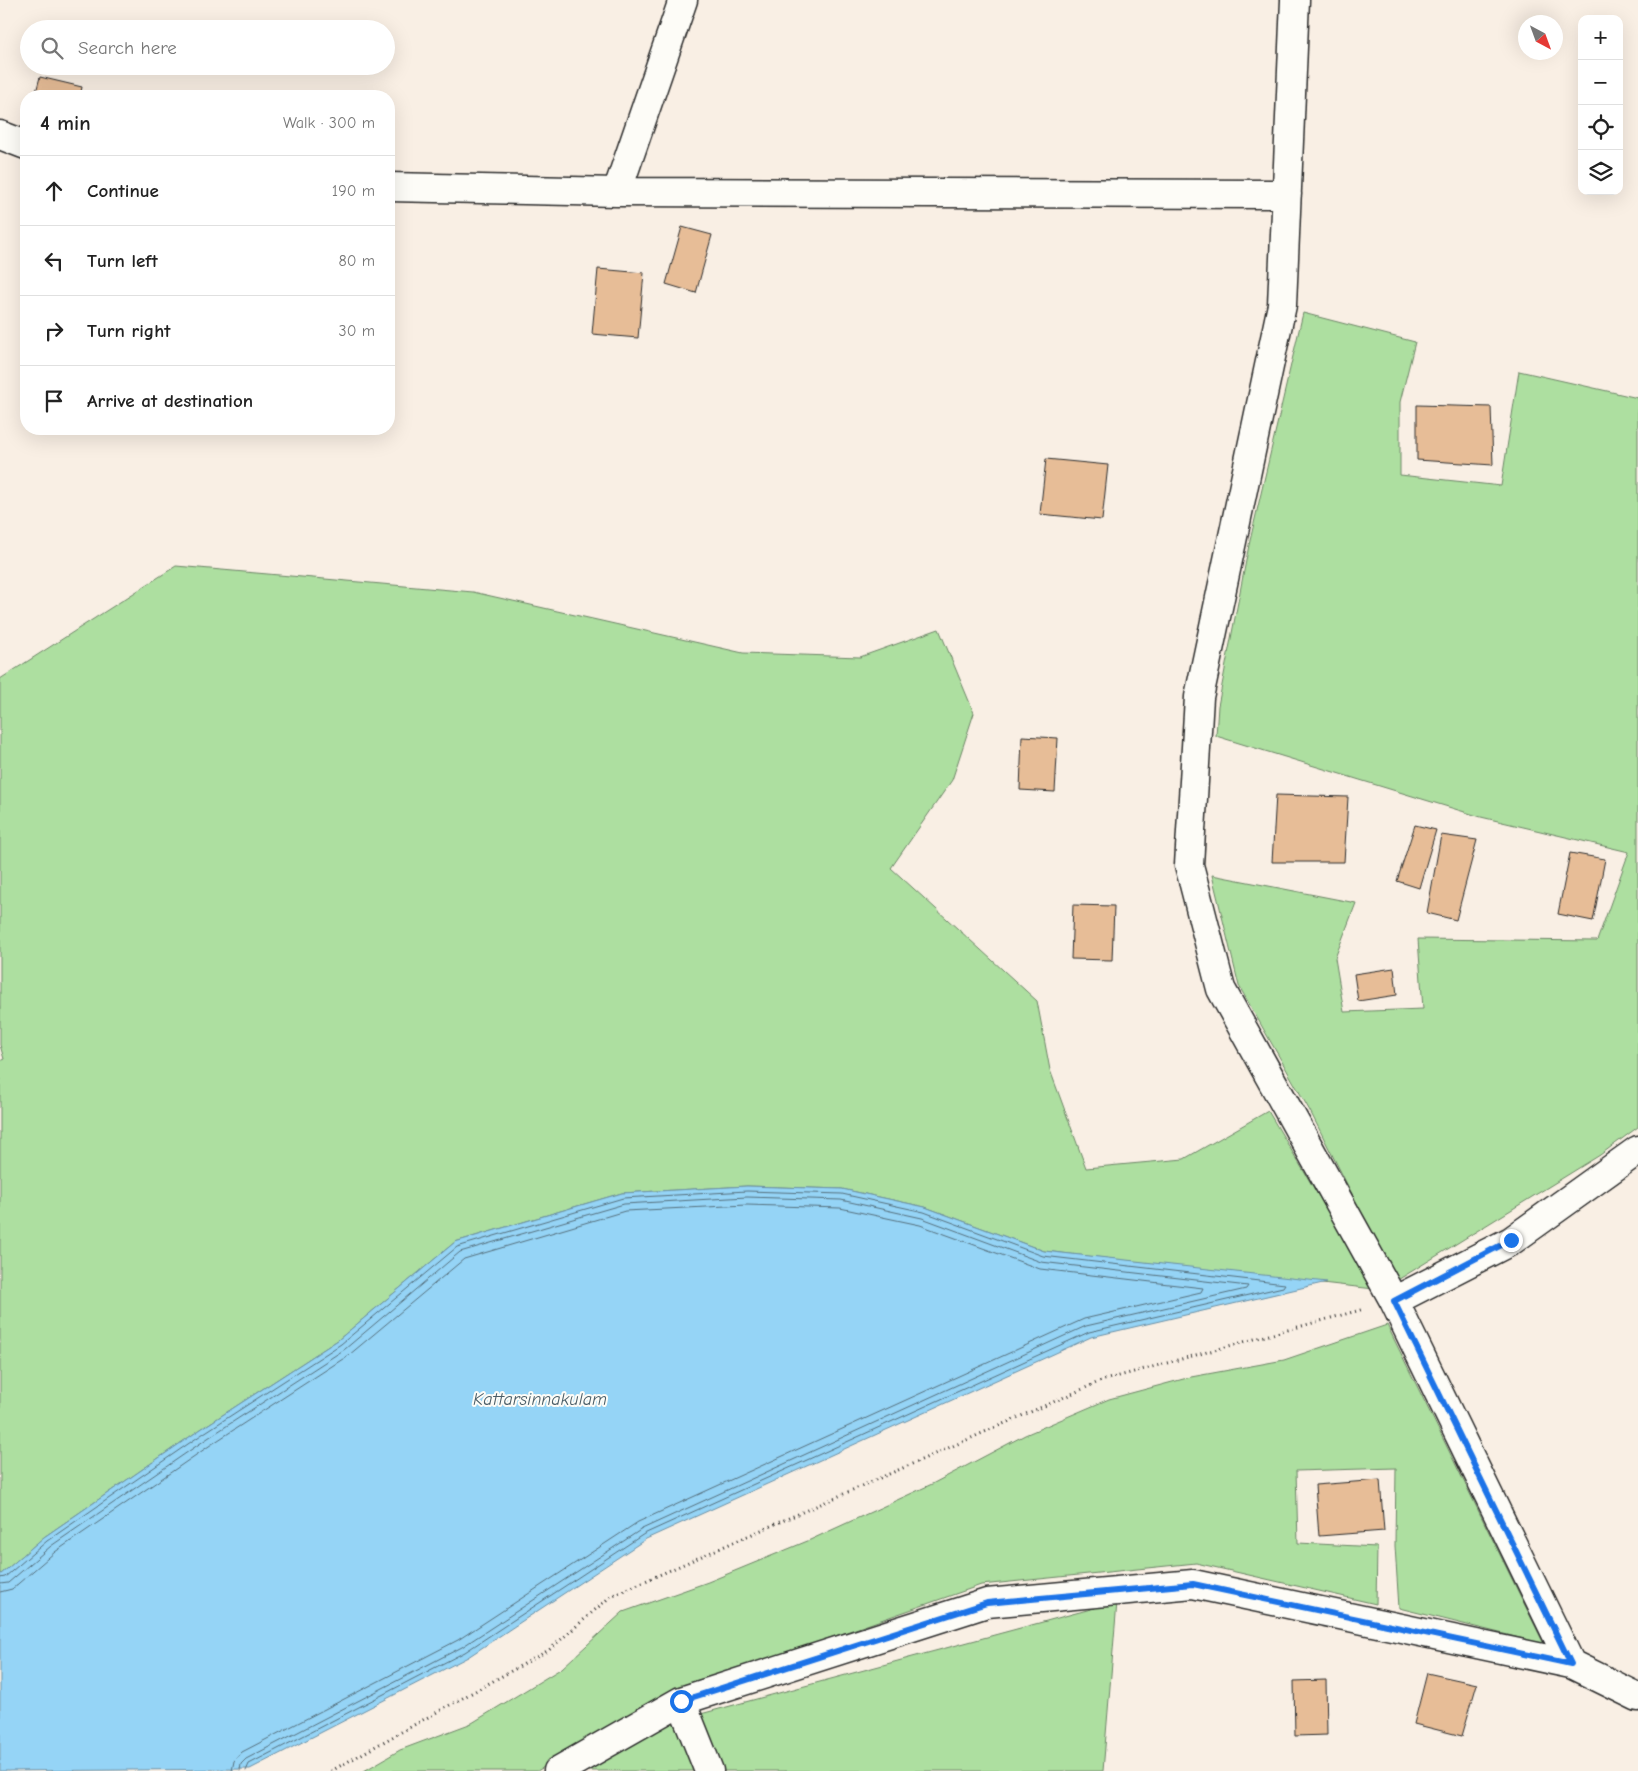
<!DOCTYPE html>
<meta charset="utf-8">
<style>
body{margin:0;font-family:"Comic Neue",sans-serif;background:#f2f2f2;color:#222}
.controls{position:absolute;right:15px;top:15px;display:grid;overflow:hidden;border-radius:10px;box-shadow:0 5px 20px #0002}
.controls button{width:45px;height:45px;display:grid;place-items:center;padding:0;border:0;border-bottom:1px solid #e0e0e0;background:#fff;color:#222;font:25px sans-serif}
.compass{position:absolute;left:1518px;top:15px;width:45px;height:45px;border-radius:50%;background:#fff;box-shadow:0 5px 20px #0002;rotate:139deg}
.stop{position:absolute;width:15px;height:15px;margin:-11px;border:4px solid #1a73e8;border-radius:50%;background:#fff}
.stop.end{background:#1a73e8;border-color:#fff;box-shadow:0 1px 5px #0008}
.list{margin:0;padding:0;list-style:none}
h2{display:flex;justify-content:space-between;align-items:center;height:65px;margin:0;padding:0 20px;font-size:21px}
h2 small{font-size:16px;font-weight:400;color:#767676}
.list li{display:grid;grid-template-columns:32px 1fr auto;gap:15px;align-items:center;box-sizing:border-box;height:70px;padding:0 20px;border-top:1px solid #e0e0e0}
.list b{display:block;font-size:19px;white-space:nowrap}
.list em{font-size:16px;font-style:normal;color:#767676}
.icon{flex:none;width:28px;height:28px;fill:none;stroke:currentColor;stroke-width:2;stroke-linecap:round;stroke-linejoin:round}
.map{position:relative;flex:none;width:1638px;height:1771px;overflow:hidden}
.search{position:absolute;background:#fff;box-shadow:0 5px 20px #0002;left:20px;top:20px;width:375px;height:55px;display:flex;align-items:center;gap:12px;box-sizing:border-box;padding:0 18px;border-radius:28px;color:#767676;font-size:19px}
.panel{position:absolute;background:#fff;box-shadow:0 5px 20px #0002;left:20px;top:90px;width:375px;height:345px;border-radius:20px}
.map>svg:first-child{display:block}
</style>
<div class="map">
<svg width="1638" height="1771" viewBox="0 0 1638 1771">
<rect width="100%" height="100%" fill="#f9efe4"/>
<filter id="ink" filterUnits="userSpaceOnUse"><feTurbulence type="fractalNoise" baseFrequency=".02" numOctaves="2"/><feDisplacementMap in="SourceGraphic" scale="10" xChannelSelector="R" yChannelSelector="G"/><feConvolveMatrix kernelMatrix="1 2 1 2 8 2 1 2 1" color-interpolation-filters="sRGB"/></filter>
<g filter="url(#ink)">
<!-- green -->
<path fill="#addfa0" stroke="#6c8566" d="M1303 313 1415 342 1400 402V475L1501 486 1519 371 1638 398V1127L1600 1155 1396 1281 1310 1111 1239 986 1212 875 1356 903 1335 958 1344 1012 1423 1009 1418 939 1597 941 1629 852 1481 817 1216 736 1218 706 1249 545Z
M176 566 473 592 743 653 860 657 939 629 974 713 952 780 891 868 1037 1001 1050 1070 1086 1168 1184 1159 1268 1111 1374 1289 1044 1251 925 1207 842 1189 747 1186 622 1193 455 1242 338 1340 201 1429 44 1537 0 1575V1061L4 1059 0 1045V679Z
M1387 1325 1544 1644 1399 1608 1395 1546 1396 1468 1296 1471 1298 1543 1377 1547 1376 1604 1196 1563 981 1585 678 1691 537 1771H364L400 1750 472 1723 562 1668 623 1612 708 1582 810 1540 932 1484 1025 1435 1109 1399 1191 1377 1284 1360Z
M1117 1602 1103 1771H720L697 1715Z
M678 1718 700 1771H582Z"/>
<!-- water -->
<path fill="#95d4f6" stroke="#6b90a5" d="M747 1186 842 1189 925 1207 1044 1251 1327 1282 1091 1337 646 1539 468 1657 250 1769 0 1771V1575L44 1537 201 1429 338 1340 455 1242 622 1193Z"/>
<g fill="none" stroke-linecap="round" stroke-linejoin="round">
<!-- shore -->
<path stroke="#556f7c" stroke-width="1" d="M0 1578 5 1577 47 1541 204 1433 341 1344 457 1247 623 1198 747 1191 842 1194 924 1212 1043 1256 1285 1284 1283 1287 1089 1332 644 1534 465 1652 249 1764 246 1771
M0 1584 8 1583 51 1546 208 1438 345 1349 460 1252 624 1204 747 1197 841 1200 922 1218 1041 1262 1248 1286 1246 1289 1086 1326 642 1529 462 1647 246 1759 241 1764 240 1771
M0 1592 12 1589 55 1552 212 1444 349 1355 464 1259 625 1211 747 1205 840 1208 920 1225 1040 1269 1203 1288 1201 1292 1084 1319 638 1522 458 1640 242 1752 234 1761 232 1771"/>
</g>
<!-- building -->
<path fill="#e7bd97" stroke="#2b2b2b" d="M40 77 82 87 80 96H35Z
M682 227 712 235 696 293 666 284Z
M598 269 644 273 638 338 592 334Z
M1417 405 1491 407 1493 465 1417 460Z
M1046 459 1108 465 1102 520 1040 514Z
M1022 736 1058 738 1055 792 1020 790Z
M1276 795 1348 797 1344 862H1272Z
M1415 825 1436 830 1419 888 1397 881Z
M1441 835 1477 840 1456 920 1427 913Z
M1570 853 1605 859 1593 921 1558 914Z
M1073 905 1114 906 1112 960 1071 959Z
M1394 968 1397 995 1358 1001 1354 974Z
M1380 1480 1384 1531 1319 1536 1315 1485Z
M1427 1673 1477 1684 1462 1736 1414 1724Z
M1326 1680 1327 1735 1295 1736 1294 1681Z"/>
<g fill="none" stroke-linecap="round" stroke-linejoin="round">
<defs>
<path id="street" d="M1295 0 1282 305 1199 697 1189 865 1221 989 1394 1301 1571 1664 1638 1697
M0 135 26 145
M389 187 617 192 1287 194
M617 192 683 0
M1394 1301 1511 1241 1638 1150
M681 1701 709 1771
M558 1771 681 1701 987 1603 1193 1584 1571 1664"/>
</defs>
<!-- street casing -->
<use href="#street" stroke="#2b2b2b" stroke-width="31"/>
<!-- path -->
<path stroke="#2b2b2b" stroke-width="3" stroke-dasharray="1 4" stroke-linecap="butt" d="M331 1771 549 1650 611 1596 1101 1381 1364 1309"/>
<!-- street -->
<use href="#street" stroke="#fdfcf7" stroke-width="28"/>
</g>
</g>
<g fill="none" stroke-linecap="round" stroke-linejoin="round" filter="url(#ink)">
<!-- route -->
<path stroke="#1a73e8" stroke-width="6" d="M681 1701 987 1603 1193 1584 1571 1664 1394 1301 1511 1240"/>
</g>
<g text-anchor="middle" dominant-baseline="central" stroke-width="4" stroke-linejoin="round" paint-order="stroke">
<!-- water labels -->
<g font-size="18" font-style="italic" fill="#4b5e68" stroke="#fdfcf7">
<text x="540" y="1399">Kattarsinnakulam</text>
</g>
</g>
</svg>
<div class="controls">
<button>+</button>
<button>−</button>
<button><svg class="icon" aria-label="locate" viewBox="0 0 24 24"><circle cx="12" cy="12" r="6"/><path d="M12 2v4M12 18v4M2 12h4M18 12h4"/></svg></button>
<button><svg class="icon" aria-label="layers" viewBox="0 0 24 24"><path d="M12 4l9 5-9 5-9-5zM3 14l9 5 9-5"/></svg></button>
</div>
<svg class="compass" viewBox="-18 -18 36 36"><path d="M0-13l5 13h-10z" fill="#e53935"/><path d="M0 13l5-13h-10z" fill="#767676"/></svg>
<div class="stop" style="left:681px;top:1701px"></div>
<div class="stop end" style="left:1511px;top:1240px"></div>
<div class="search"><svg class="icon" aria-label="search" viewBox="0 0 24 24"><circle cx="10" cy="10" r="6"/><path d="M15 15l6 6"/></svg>Search here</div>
<section class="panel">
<h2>4 min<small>Walk · 300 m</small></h2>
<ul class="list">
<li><svg class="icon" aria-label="ahead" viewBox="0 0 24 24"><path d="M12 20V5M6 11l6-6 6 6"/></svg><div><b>Continue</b></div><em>190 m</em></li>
<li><svg class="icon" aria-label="left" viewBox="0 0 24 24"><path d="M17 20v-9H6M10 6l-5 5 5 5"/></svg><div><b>Turn left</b></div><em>80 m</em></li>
<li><svg class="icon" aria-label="right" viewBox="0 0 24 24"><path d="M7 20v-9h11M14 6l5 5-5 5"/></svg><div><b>Turn right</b></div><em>30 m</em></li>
<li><svg class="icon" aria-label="arrive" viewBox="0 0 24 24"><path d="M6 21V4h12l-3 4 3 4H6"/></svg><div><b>Arrive at destination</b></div></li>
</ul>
</section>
</div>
